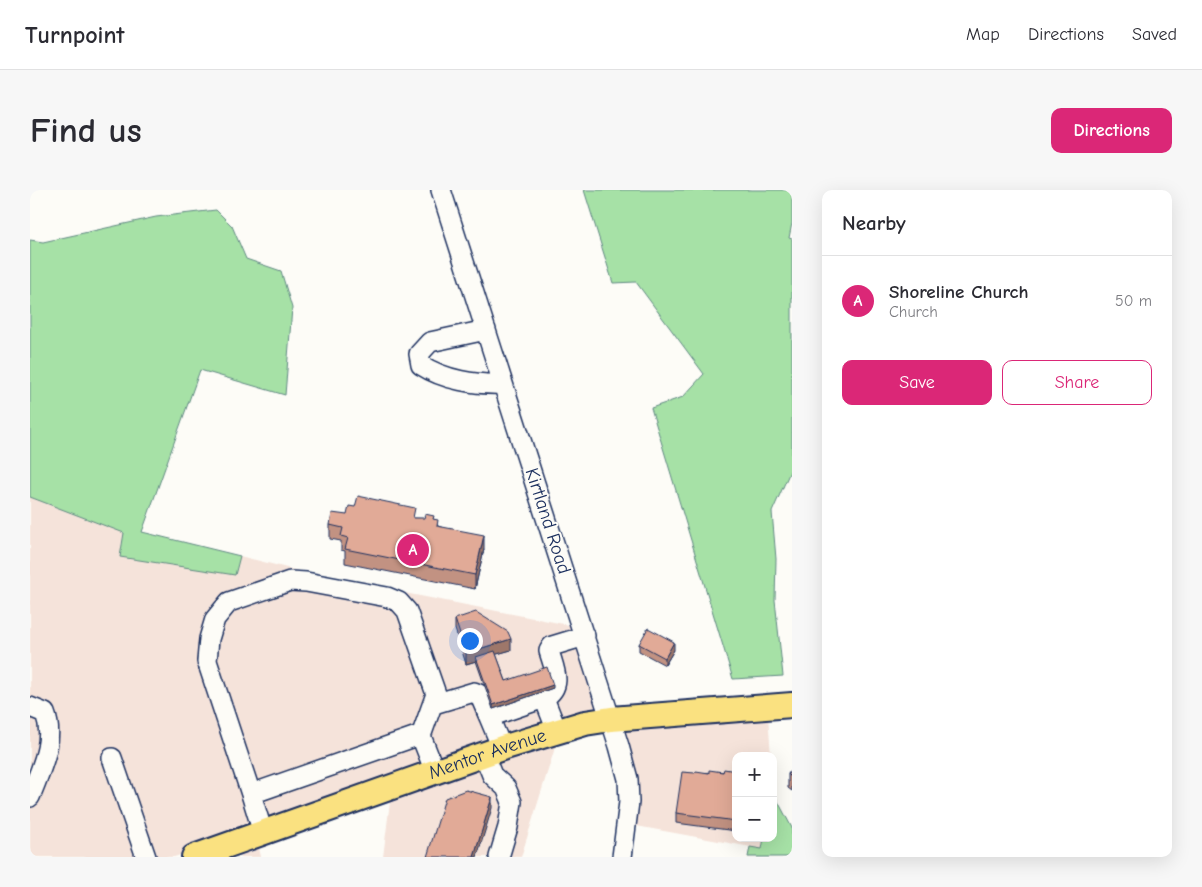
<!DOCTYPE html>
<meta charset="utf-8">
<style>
body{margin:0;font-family:"Comic Neue",sans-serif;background:#f7f7f7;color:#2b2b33}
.controls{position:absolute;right:15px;bottom:15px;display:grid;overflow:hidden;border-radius:10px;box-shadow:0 5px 20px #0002}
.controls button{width:45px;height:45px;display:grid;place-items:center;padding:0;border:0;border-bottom:1px solid #e1e1e2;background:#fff;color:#2b2b33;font:25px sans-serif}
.you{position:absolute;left:439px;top:450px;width:18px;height:18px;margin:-12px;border:4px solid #fff;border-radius:50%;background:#1a73e8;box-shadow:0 0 0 8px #1a73e833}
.badge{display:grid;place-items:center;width:32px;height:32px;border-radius:50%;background:#db2777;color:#fff;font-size:16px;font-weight:700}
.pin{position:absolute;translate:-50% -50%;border:2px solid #fff;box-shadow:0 1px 5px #0006}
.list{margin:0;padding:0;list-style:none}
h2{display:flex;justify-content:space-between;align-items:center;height:65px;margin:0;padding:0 20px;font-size:21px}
h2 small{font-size:16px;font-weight:400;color:#7c7c81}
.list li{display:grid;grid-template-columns:32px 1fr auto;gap:15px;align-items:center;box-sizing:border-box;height:90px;padding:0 20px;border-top:1px solid #e1e1e2}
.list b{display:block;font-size:19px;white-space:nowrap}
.list p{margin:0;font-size:16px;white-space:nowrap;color:#7c7c81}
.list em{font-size:16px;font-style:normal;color:#7c7c81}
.actions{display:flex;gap:10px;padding:15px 20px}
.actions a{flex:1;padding:11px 0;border:1px solid #db2777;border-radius:10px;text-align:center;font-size:18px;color:#db2777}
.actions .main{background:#db2777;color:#fff}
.map{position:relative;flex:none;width:762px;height:667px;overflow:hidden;border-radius:10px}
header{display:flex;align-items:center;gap:30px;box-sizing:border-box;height:70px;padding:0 25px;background:#fff;border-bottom:1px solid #e1e1e2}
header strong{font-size:24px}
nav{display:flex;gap:28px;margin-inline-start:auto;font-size:18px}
.intro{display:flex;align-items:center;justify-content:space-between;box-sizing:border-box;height:120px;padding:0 30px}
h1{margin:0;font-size:35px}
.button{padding:12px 22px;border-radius:10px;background:#db2777;color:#fff;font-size:18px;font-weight:700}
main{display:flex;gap:30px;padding:0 30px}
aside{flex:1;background:#fff;border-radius:10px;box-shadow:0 5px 20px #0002}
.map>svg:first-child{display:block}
</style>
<header>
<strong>Turnpoint</strong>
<nav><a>Map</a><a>Directions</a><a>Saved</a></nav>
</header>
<div class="intro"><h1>Find us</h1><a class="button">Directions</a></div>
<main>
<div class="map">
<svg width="762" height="667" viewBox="0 0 762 667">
<rect width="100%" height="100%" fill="#fdfcf7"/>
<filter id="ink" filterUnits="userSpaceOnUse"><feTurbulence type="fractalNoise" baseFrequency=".02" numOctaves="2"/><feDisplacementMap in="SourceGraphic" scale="10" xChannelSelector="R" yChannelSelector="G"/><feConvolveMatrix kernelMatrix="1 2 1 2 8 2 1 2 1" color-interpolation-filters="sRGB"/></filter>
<g filter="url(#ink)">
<!-- built -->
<path fill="#f5e3da" d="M0 307 95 343 90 367 205 384 210 366 288 386 539 435 572 522 260 630 144 667H0Z
M738 526 741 566H706V648H734L732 659 601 635 590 541Z
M528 548 491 667H353L361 604Z
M228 653 231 667H187Z"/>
<!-- green -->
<path fill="#a6e1a6" stroke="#608882" d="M554 0H762V33L759 48 762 49V277L742 322 746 369 745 410 753 486 703 489 621 218 653 207 674 184 606 92 583 93Z
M186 20 202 36 216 69 251 81 262 118 255 205 170 180 112 342 210 366 205 385 90 367 94 343 0 307V50L13 52 126 27Z
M743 602 762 638V667H718L720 657 732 659 734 648H743Z"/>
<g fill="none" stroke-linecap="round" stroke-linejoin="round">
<defs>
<path id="minor" d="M411 0 589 556 598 589 599 612 592 667
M456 140 400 152 389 164 391 175C414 190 446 195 473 194
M404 514 444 502 449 504 459 527
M0 517 15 523C26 551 10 580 0 607
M527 541 514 508C534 496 524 479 519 461L522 456 555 446
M472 558 459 527 514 508
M454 565 462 585 476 598 482 612 478 637 469 667
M82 568 116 667
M221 604 177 471 179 449 185 429 199 412 260 391 276 392 357 407 369 412 377 421 406 504 391 546
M233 643 221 604 387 546H391L405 582"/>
<g id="major">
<path id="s1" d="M164 667 472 558 555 533 581 529 762 515"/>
</g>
</defs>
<!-- minor casing -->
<use href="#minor" stroke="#1b2f5e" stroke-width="22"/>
<!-- major casing -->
<use href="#major" stroke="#1b2f5e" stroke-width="28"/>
<!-- minor -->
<use href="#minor" stroke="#fdfcf7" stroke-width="19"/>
<!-- major -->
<use href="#major" stroke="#fae180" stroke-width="24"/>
</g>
<!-- wall -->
<path fill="#c29282" stroke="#1b2f5e" d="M317 325 404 329 408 336 454 359 445 399 315 373V361L311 360V351L300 349V335Z
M425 429 481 460 466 464 476 491 523 498 463 519 446 471 436 474 425 439Z
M609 454 644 460 635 475 609 461Z
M762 579V601L758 598V584Z
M706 581V641L646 633V623L665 583Z"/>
<!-- shaded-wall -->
<path fill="#9e776a" stroke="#1b2f5e" d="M454 345V359L445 399V385Z
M481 449V460L447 470 446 467V471L436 474V463Z
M644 452V460L635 475V468Z
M523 495V498L463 519V515Z
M462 607V618L447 667H444Z"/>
<!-- building -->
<path fill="#e1aa97" stroke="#1b2f5e" d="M328 306 385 318 383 328H394L395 324 404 326 403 329 408 330 407 336 454 345 445 385 315 359 318 348 311 346 313 338 300 335 302 323 317 325 319 316 325 317Z
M446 422 478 442 481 449 436 463 425 429Z
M618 438 644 452 635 468 609 454Z
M465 461 476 491 517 477 523 495 463 515 446 467Z
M694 579 706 581V631L646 623 652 582 665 583 666 581 679 583V580L693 582Z
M762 579V588L758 584Z
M436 600 462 607 444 667H397L415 608Z"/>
</g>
<g text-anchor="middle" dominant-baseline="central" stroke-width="4" stroke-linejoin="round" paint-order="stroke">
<!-- street labels -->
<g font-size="19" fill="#1b2f5e" stroke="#fdfcf7">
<text transform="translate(518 331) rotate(72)">Kirtland Road</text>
<text stroke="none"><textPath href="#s1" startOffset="311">Mentor Avenue</textPath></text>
</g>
</g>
</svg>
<div class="controls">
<button>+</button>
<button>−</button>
</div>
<div class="you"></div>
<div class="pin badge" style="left:383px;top:360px">A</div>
</div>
<aside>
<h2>Nearby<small></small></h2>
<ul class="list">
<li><span class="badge">A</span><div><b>Shoreline Church</b><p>Church</p></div><em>50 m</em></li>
</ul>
<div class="actions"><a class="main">Save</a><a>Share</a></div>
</aside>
</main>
